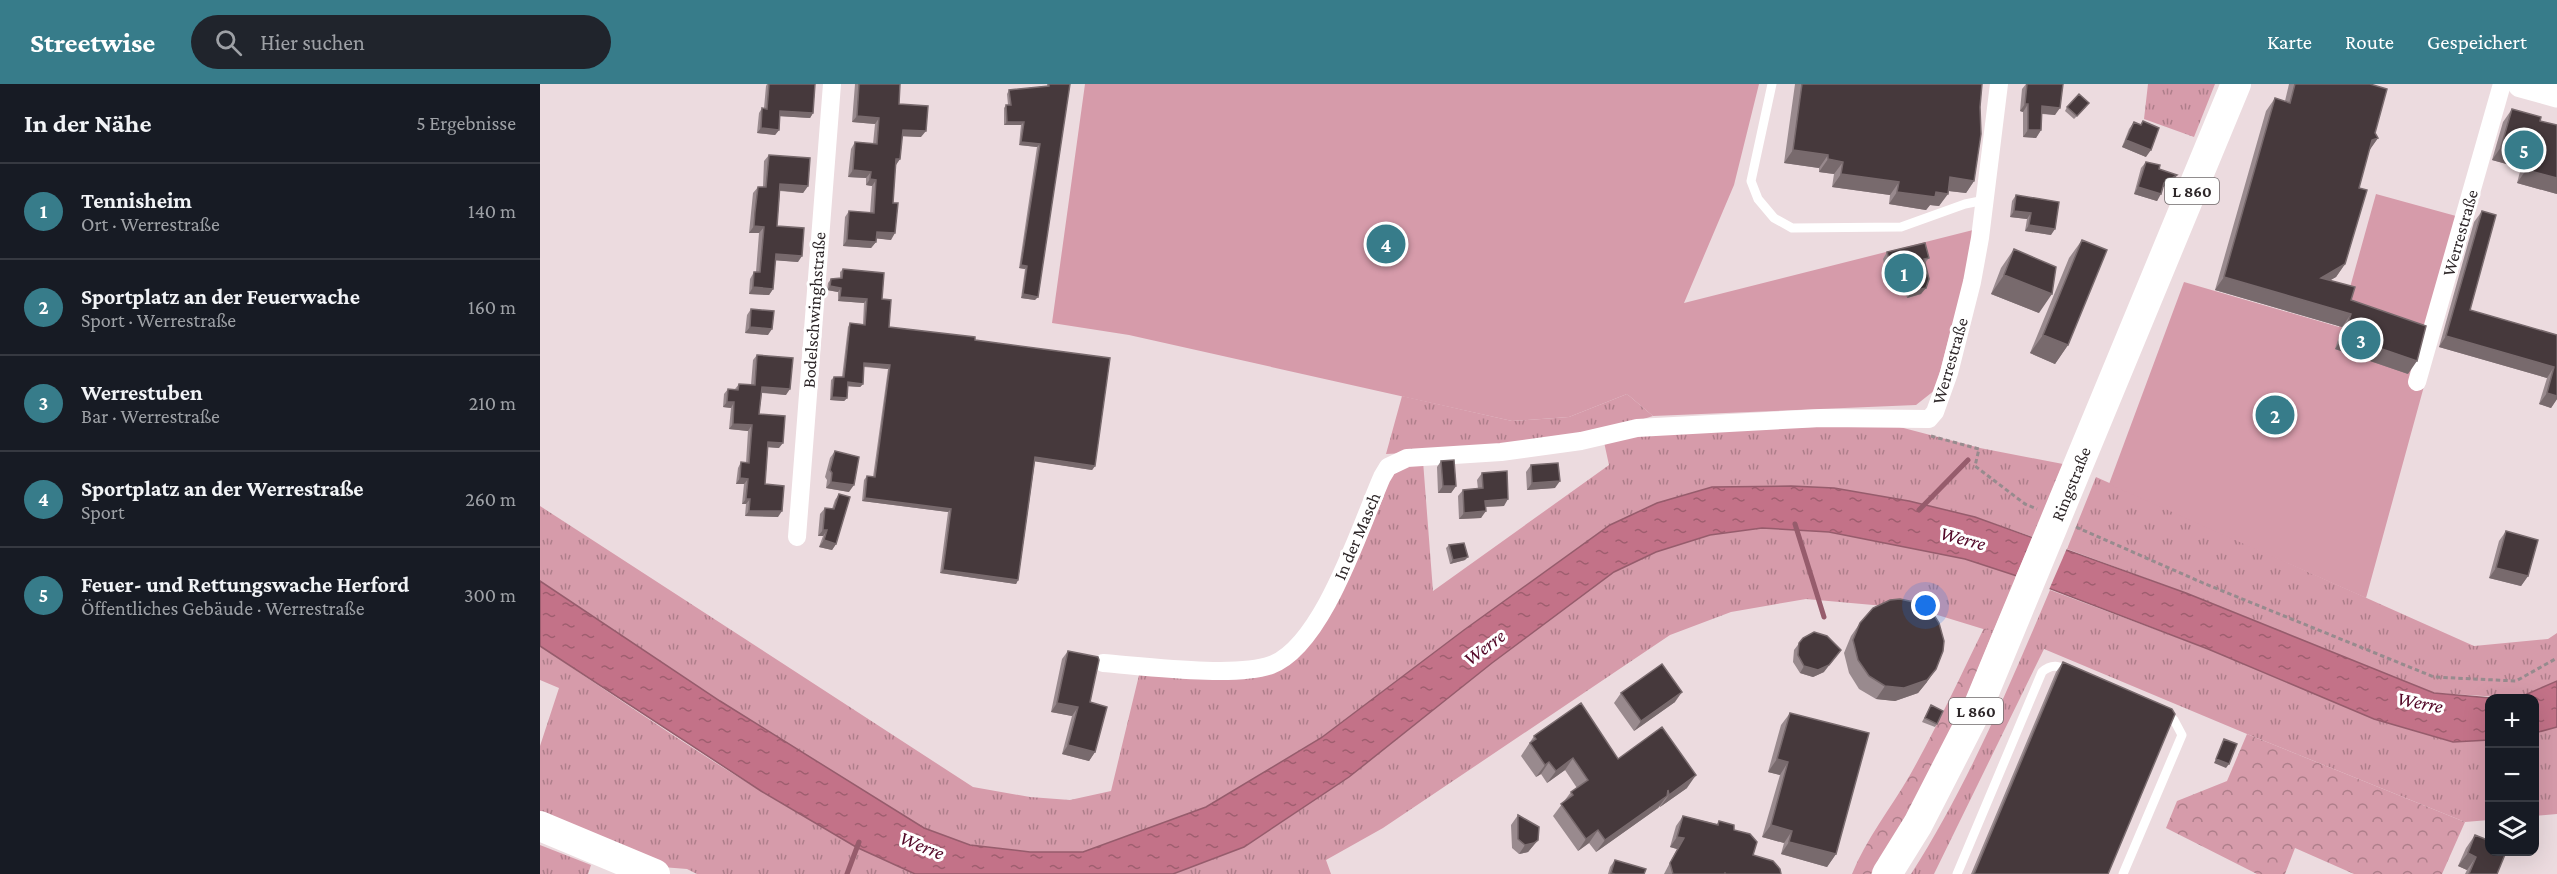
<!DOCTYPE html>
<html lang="de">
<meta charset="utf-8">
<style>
body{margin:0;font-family:"Crimson Pro",serif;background:#20242c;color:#f1f3f6}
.controls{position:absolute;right:18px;bottom:18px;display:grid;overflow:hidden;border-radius:12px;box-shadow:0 6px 24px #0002}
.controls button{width:54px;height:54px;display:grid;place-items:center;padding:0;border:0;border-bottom:2px solid #363941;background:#171b24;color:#f1f3f6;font:30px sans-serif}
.you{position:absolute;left:1386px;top:522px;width:21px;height:21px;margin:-15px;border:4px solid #fff;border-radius:50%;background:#1a73e8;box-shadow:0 0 0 9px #1a73e833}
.badge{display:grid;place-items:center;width:39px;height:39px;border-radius:50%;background:#377c8a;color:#fff;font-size:20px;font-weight:700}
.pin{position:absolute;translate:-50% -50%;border:3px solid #fff;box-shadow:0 2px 6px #0006}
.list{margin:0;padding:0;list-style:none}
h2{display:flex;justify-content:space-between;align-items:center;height:78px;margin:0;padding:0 24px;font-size:26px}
h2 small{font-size:20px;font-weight:400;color:#9ea1a6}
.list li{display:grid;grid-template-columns:39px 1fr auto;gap:18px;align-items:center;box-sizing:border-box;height:96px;padding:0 24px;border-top:2px solid #363941}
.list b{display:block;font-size:22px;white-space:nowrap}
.list p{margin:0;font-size:20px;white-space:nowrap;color:#9ea1a6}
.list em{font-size:20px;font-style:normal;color:#9ea1a6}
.icon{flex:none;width:33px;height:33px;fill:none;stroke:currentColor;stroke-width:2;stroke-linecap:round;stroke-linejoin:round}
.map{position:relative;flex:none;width:2017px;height:790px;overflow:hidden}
header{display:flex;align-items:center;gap:36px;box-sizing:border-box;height:84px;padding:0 30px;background:#377c8a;color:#fff}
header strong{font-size:28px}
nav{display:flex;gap:33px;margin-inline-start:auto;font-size:21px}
.search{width:420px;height:54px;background:#20242c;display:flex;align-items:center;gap:15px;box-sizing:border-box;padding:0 21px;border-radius:33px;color:#9ea1a6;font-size:22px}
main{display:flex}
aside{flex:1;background:#171b24}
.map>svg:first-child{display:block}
</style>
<header>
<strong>Streetwise</strong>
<div class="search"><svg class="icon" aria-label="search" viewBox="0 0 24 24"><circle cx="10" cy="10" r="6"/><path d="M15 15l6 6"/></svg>Hier suchen</div>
<nav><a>Karte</a><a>Route</a><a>Gespeichert</a></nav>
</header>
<main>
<aside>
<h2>In der Nähe<small>5 Ergebnisse</small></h2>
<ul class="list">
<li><span class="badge">1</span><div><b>Tennisheim</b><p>Ort · Werrestraße</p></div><em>140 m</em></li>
<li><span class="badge">2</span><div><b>Sportplatz an der Feuerwache</b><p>Sport · Werrestraße</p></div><em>160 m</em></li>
<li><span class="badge">3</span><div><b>Werrestuben</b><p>Bar · Werrestraße</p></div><em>210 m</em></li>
<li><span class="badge">4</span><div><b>Sportplatz an der Werrestraße</b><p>Sport</p></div><em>260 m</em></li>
<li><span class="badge">5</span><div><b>Feuer- und Rettungswache Herford</b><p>Öffentliches Gebäude · Werrestraße</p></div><em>300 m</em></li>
</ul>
</aside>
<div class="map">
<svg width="2017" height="790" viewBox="0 0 2017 790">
<defs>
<pattern id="grass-tufts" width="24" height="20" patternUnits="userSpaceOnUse" patternTransform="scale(1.5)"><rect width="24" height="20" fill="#d69baa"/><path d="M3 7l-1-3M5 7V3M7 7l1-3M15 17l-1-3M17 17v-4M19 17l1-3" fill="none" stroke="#ae7e8a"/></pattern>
<pattern id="forest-crowns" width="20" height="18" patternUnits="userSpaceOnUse" patternTransform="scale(1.5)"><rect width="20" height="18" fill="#d69baa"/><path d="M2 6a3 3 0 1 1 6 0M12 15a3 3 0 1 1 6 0" fill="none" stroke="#ae7e8a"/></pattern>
<pattern id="water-ripples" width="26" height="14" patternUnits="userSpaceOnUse" patternTransform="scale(1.5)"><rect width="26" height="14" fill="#c37288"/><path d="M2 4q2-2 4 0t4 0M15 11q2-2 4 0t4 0" fill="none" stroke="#9f5e6f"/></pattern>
</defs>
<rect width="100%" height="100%" fill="#ecdbdf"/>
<!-- grass -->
<path fill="url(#grass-tufts)" d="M1608 0H1675L1654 53 1604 35Z
M1087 310 1113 332 1059 349 964 364 846 370 862 312 972 337 1029 333Z
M1352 341 1440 364 1523 380 1493 453 1435 433 1369 417 1294 404 1251 402 1070 441 924 546 781 654 666 723 543 768H490L430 761 384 744 180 617 0 497V422L433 703 490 713 530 716 571 707 600 587 748 577 855 383 883 377 893 507 1069 381 1064 358 1120 347Z
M1556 393 1934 562 2008 555 2017 549V597L1978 614 1894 609 1646 509 1527 465Z
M1222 444 1289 448 1425 475 1477 492 1453 548 1378 525 1266 515 1191 528 1130 551 843 744 786 776 791 790H633L704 763 809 693 952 579 1074 488 1116 468 1170 451Z
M1510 506 1668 565 1834 635 1913 658 1949 656V736L1925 738 1707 650 1504 565 1394 790H1371C1428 701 1469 603 1510 506Z
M0 562C121 643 242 729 375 790H157L147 785 122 783 0 731V662L19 604 0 596Z
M2017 643V730L1995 732V649Z
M0 761 51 781 48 790H0Z"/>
<!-- forest -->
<path fill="url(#forest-crowns)" d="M1444 544 1453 548 1416 639 1358 748 1331 790H1312C1326 755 1351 724 1370 691 1397 643 1420 593 1444 544Z
M1707 650 1925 738 1902 790H1814L1755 764 1745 790H1717L1626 744 1637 717 1687 697Z"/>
<!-- garden -->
<path fill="#d69baa" d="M545 0H1219L1194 101 1144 219 1433 146 1424 198 1395 306 1376 321 1113 332 1087 310 1029 333 972 337 589 251 512 239Z
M1836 110 1916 132 1895 262 1826 514 1569 400 1644 198 1799 243Z"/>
<!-- water -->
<path fill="url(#water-ripples)" stroke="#965c6c" stroke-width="1.5" d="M1251 402 1294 404 1369 417 1435 433 1646 509 1894 609 1950 614 1949 656 1913 658 1834 635 1668 565 1477 492 1425 475 1289 448 1222 444 1170 451 1116 468 1074 488 952 579 809 693 704 763 633 790H375L316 763 221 707 0 562V497L180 617 384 744 430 761 490 768H543L666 723 781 654 924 546 1070 441 1117 419 1172 403Z
M2017 597V643L1995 649 1994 614H1978Z"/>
<!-- pier -->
<path fill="#ecdbdf" d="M1494 451 1528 462 1508 508 1475 494Z"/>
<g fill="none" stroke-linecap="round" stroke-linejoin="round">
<!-- stream -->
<path stroke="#965c6c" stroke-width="5" d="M1379 426 1428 376
M1255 440 1284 533
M307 790 319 758"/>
<!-- path -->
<path stroke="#978b8e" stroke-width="3" stroke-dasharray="4.5 3" stroke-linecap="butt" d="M1391 352 1439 365 1435 382 1485 420 1497 425
M1536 443 1663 499 1894 593 1976 597 2017 574"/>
<!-- lane -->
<path stroke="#fff" stroke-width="9" d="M1232 0 1211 97 1218 115 1234 134 1252 144 1361 143 1425 120 1445 116
M1417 790 1502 588C1512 579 1519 582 1530 587
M1583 790 1642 651 1634 636 1625 628"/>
<!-- street -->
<path stroke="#fff" stroke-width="18" d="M1877 298 1962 0
M257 453 292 0
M563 579C603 582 696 594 731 581 783 562 820 443 842 393L848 383 867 374 961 368 1041 357 1097 344 1281 334 1389 335 1395 328 1409 289 1432 198 1440 154 1459 0"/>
<!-- secondary -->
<path stroke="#fff" stroke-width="27" d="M1981 0 2017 10"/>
<!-- primary -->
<path stroke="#fff" stroke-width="30" d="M0 742 115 790
M1347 790 1378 740 1438 623 1696 0"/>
</g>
<!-- wall -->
<path fill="#998a8e" d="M227 0H275L273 29 270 34 240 32 239 46 235 51 217 49 219 29 222 24H224L226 2Z
M315 0H360L359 20 381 53 362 52 360 75 355 81 351 156 336 154V158L331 164 303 162 305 133 309 127 330 129 332 102 326 101V94L308 93 311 65 315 58 333 60 335 40 312 38Z
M507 0H530L495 216 481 214 485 185 479 184 497 63 479 61 481 41H464V24L466 21H468L467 10 469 6 507 2Z
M1255 0H1442L1434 97 1426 109 1408 107 1399 122 1390 121 1386 126 1349 120 1350 111 1292 103 1294 90 1279 88V84L1244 79Z
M1486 0H1523L1515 31 1502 30 1501 46 1496 54 1483 53V28L1480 27 1482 5Z
M1749 0H1830L1835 49 1838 54 1829 66 1819 104 1805 180 1796 193 1790 196 1811 216 1868 290 1795 265 1802 243 1675 206 1726 27 1735 14 1745 17Z
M1527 23H1546L1534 35 1525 27Z
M1972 25 2000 37 2017 110 1977 99 1981 84 1952 76 1963 38Z
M1603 37 1606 73 1582 63 1589 45 1594 38 1600 41Z
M229 71 268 102 263 109 240 107 237 142 258 178 235 176 233 205 229 211 209 210 210 195 214 188H216L219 149H209L213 109 218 103H223L224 77Z
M1606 78 1619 85 1637 91 1633 97 1623 103 1617 117 1594 110 1601 84Z
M1476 111 1511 151 1485 147 1487 135 1470 133 1472 117Z
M1942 127 1930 226 2017 251V315L2011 324 1999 320 2007 294 1899 263 1934 138Z
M1542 156 1528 261 1515 280 1490 269 1529 174Z
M1474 165 1499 229 1451 210 1461 184Z
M1347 168 1389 174 1385 179 1381 210 1367 214 1362 193 1348 197 1343 175Z
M303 185 342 215 349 243 435 256 555 382 552 386 495 377 478 496 476 500 400 489 408 428 322 417 324 396 327 392 333 393 348 285 324 283 323 300 320 303 307 302V314L304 317 290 316 291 296 294 293H302L308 243 310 239 323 240 324 219 298 217V208L287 206 288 199 291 195 300 194V188Z
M211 225 228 251 205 249 207 231Z
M217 271 246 311 222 309 219 330 239 364 228 363 225 400 238 433 205 432 206 420H202L204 400H196L198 384 201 378 206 379 208 347 189 345 191 324 183 323 184 310 188 305H195L199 300 211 301 213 276Z
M295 367 309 408 286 404 287 396 285 393 290 374Z
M901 377 916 402 911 409H898L897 383Z
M991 381 1015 404 987 406 986 388Z
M942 389 964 422 946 423 941 434 919 435 918 412 923 406 938 405 937 396Z
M299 410 296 460 292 466 279 463 283 452H278L280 430 285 424 292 425 295 416Z
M1966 447 1988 492 1981 502 1949 494 1959 457Z
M909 461 925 476 910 480 906 464Z
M1320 539 1387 598 1378 609 1355 617 1336 615 1319 605 1309 589 1304 569 1311 552Z
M1263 554 1284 588 1273 593 1260 589 1253 578 1254 566Z
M528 567 550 618 555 668 549 677 522 670 532 632 511 628 522 575Z
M1523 578 1568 790H1431L1516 588Z
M1081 609 1135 618 1094 647 1074 619Z
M1391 621 1397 640 1395 643 1382 638Z
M1250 629 1296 770 1287 783 1241 770 1244 759 1222 753 1240 691 1228 688 1241 641Z
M994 652 1078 675 1147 704 1120 723V722L1118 724 1056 768 1049 759 1038 767 1013 732 1031 708 1037 704 1025 686 1007 699 1001 690 996 693 981 672Z
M978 731 998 756 988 768 979 770 972 764 971 741Z
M1143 732 1177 740 1179 737 1194 746 1213 771 1241 790H1124L1137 765 1130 763 1136 742Z
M1935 751 1957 790H1925L1927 786 1918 782 1926 764Z
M1075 776 1104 790H1068L1070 783Z"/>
<!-- shaded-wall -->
<path fill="#786a6d" d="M1485 20H1488L1483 28 1480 27Z
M1502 22 1520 24 1515 31 1497 29Z
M240 27 273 29 270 34 237 32Z
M317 32 339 34 335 40 312 38Z
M467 38H484L481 41H464Z
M221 44 239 46 235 51 217 49Z
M363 46 386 47 381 53 358 52Z
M1488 46H1501L1496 54 1483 53Z
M1838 54 1829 67 1832 56Z
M1586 56 1611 66 1606 73 1582 63Z
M481 58 500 60 497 63 479 61Z
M1961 63 1990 71 1981 84 1952 76Z
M1253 66 1288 71 1279 84 1244 79Z
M356 75H360L356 81H352Z
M1288 75 1303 78 1294 90 1279 88Z
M313 86 331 88 326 94 308 93Z
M1986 86 2017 94V110L1977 99Z
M1301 90 1359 98 1350 111 1292 103Z
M1637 91 1633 97 1620 105 1624 99Z
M1410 93 1434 97 1426 109 1401 106Z
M330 95 336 96 332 102 326 101Z
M240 100 268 102 263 109 236 106Z
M1598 103 1621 110 1617 117 1594 110Z
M1357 108H1396L1408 110 1399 122 1390 121 1386 126 1349 120Z
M1474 127 1491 129 1487 135 1470 133Z
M1489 141 1515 145 1511 151 1485 147Z
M214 142 224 143 219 149H209Z
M337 148 355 149 351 156 332 154Z
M307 156 336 158 331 164 303 162Z
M236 170 262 172 258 178 231 176Z
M1805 180 1796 193 1772 207 1781 194Z
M481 181 487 182 485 185 479 184Z
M1367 186 1362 193 1348 197 1353 190Z
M1464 191 1512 210 1499 229 1451 210Z
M1684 193 1811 230 1802 243 1675 206Z
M290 202 301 204 298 208 287 206Z
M213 203 233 205 229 211 209 210Z
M1386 204 1381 210 1367 214 1372 207Z
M483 210 498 213 495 216 481 214Z
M300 213 327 215 324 219 298 217Z
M210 243 232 245 228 251 205 249Z
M1503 251 1528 261 1515 280 1490 269Z
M1804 252 1877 277 1868 290 1795 265Z
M1906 252 2014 283 2007 294 1899 263Z
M324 279 350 281 348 285 322 282Z
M308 298 323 300 320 303 305 302Z
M222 303 250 305 246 311 218 308Z
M2007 309 2017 312V315L2011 324 1999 320Z
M292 313 307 314 304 317 290 316Z
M187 318H194L191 324 183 323Z
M193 340 212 341 208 347 189 345Z
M228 358 243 359 239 364 225 363Z
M495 373 555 382 552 386 492 377Z
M200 394 208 395 204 400H196Z
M1020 397 1015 404 987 406 992 399Z
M291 398 314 401 309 408 286 404Z
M903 402H916L911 409H898Z
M325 414 411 425 408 428 322 417Z
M206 415H210L206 420H202Z
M968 415 964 422 941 423 945 417Z
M209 427H242L238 433 205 432Z
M946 427 941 434 919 435 924 429Z
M283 446H287L283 452H278Z
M284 456 296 460 292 466 279 463Z
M928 473 925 476 910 480 913 476Z
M1956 484 1988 492 1981 502 1949 494Z
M403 486 478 496 476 500 400 489Z
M1301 566 1284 588 1273 593 1260 589 1264 582Z
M1396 585 1387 598 1378 609 1355 617 1336 615 1345 602Z
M1142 608 1135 618 1094 647 1101 637Z
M517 619 538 623 532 632 511 628Z
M528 661 555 668 549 677 522 670Z
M1033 674 1025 686 1007 699 1016 687Z
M1237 675 1248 678 1240 691 1228 688Z
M1676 675 1689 680 1686 684 1674 679Z
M1009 678 1001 690 996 693 1005 681Z
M1156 691 1147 704 1120 723 1129 711Z
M1127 712 1118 724 1056 768 1065 756Z
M1231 741 1252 747 1244 759 1222 753Z
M1058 746 1049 759 1038 767 1046 755Z
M1137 753 1144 754 1137 765 1130 763Z
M998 756 988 768 979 770 985 761Z
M1249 758 1296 770 1287 783 1241 770Z
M1928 769 1936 773 1927 786 1918 782Z"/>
<!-- building -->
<path fill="#46393c" stroke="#786a6d" stroke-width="1.5" d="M229 0H275L273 29 240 27 239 46 221 44 222 24 227 25Z
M319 0H360L359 20 388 22 386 47 363 46 360 75H356L353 119H358L355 149 337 148 336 158 307 156 309 127 334 129 336 96 330 95 331 88 313 86 315 58 337 60 339 34 317 32Z
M509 0H530L498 213 483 210 487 182 481 181 500 60 481 58 484 38H467L466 21H471L469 6 509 2Z
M1262 0H1442L1440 23 1441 50 1434 97 1410 93 1408 110 1396 108 1395 113 1357 108 1359 98 1301 90 1303 78 1288 75V71L1253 66Z
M1487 0H1523L1520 24 1502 22 1501 46H1488V20H1485Z
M1755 0H1830L1847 5 1835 49 1838 54 1832 56 1819 104 1827 106 1805 180 1781 194 1815 203 1811 216 1886 242 1877 277 1804 252 1811 230 1684 193 1735 14 1750 19Z
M1539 10 1549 19 1537 32 1527 23Z
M1972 25 2001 33 2000 37 2017 41V94L1986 86 1990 71 1961 63Z
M1603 37 1619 44 1611 66 1586 56 1594 38 1601 41Z
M229 71 270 74 268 102 240 100 237 142 264 144 262 172 236 170 233 205 213 203 214 188H220L224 143 214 142 215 128 218 103H226Z
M1606 78 1620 81 1619 85 1637 91 1624 99 1621 110 1598 103Z
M1476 111 1519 118 1515 145 1489 141 1491 129 1474 127Z
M1942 127 1956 131 1930 226 2017 251V312L2007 309 2014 283 1906 252Z
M1542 156 1567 166 1528 261 1503 251Z
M1385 159 1389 174 1384 175 1389 195 1386 204 1372 207 1367 186 1353 190 1347 168Z
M1474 165 1516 183 1512 210 1464 191Z
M303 185 344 189 342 215 351 216 349 243 435 253V256L570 274 555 382 495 373 478 496 403 486 411 425 325 414 327 392 335 393 350 281 324 279 323 300 308 298 307 314 292 313 294 293H304L310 239 325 241 327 215 300 213 301 204 290 202 291 195 302 194Z
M211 225 234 227 232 245 210 243Z
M217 271 253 274 250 305 222 303 219 330 245 332 243 359 228 358 225 400 244 402 242 427H209L210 415H206L208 395 200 394 201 378 209 379 212 341 193 340 194 318H187L188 305 198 306 199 300 215 301Z
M295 367 319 373 314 401 291 398 292 389 290 386Z
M914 376 916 402H903L901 377Z
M1018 379 1020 397 992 399 991 381Z
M967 387 968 415 945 417 946 427 924 429 923 406 943 404 942 389Z
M299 410 310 413 296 460 284 456 287 446H283L285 424 294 425Z
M1966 447 1998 456 1988 492 1956 484Z
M924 459 928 473 913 476 909 461Z
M1360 515 1378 519 1394 531 1399 539 1404 557 1403 567 1396 585 1387 596 1364 604 1345 602 1329 592 1318 576 1313 556 1320 539 1333 524 1350 516Z
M1274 548 1287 552 1301 566 1289 581 1278 586 1264 582 1258 571 1259 559 1263 554Z
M528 567 558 573 559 576 550 618 567 623 555 668 528 661 538 623 517 619Z
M1523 578 1632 625 1635 630 1568 790H1434Z
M1122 580 1142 608 1101 637 1081 609Z
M1041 619 1078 675 1122 643 1156 691 1129 711 1128 706 1127 712 1065 756 1058 746 1046 755 1021 720 1033 711 1031 708 1048 696 1033 674 1016 687 1009 678 1005 681 990 659 996 655 994 652Z
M1391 621 1403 627 1397 640 1385 634Z
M1250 629 1329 649 1296 770 1249 758 1252 747 1231 741 1248 678 1237 675Z
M1684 655 1697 660 1689 680 1676 675Z
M978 731 999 743 998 756 994 759 985 761 978 755Z
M1143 732 1178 741 1179 737 1194 741V746L1210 750 1217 758 1213 771 1233 777 1240 785 1241 790H1186L1185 789 1184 790H1133L1130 779 1144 754 1137 753Z
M1935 751 1950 757V768H1966L1957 790H1929L1936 773 1928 769Z
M1075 776 1106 785 1104 790H1075L1071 789Z"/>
<g text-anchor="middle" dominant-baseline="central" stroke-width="6" stroke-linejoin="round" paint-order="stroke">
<!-- shield labels -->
<g fill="#fff" stroke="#6d6869" stroke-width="1.5">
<rect x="1625" y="94" width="54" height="26" rx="4.5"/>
<rect x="1409" y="614" width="54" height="26" rx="4.5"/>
</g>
<g font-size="16" font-weight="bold" fill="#2e2729">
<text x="1652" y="107">L 860</text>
<text x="1436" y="627">L 860</text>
</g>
<!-- street labels -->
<g font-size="18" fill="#2e2729" stroke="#fff">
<text transform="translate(1920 149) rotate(-74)">Werrestraße</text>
<text transform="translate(274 226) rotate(-86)">Bodelschwinghstraße</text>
<text transform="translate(1410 277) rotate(-74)">Werrestraße</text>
<text transform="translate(1531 400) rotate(-68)">Ringstraße</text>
<text transform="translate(817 452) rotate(-67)">In der Masch</text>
</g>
<!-- water labels -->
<g font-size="20" font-style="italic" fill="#530727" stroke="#fff">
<text transform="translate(1423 454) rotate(15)">Werre</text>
<text transform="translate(944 563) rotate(-37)">Werre</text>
<text transform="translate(1880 618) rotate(11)">Werre</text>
<text transform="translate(382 761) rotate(22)">Werre</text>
</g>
</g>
</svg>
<div class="controls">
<button>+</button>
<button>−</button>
<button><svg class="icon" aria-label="layers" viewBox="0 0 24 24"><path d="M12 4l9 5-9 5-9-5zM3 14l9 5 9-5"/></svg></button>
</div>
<div class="you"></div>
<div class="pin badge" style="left:1364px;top:189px">1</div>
<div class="pin badge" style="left:1735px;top:331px">2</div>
<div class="pin badge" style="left:1821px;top:256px">3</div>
<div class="pin badge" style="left:846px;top:160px">4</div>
<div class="pin badge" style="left:1984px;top:66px">5</div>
</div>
</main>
